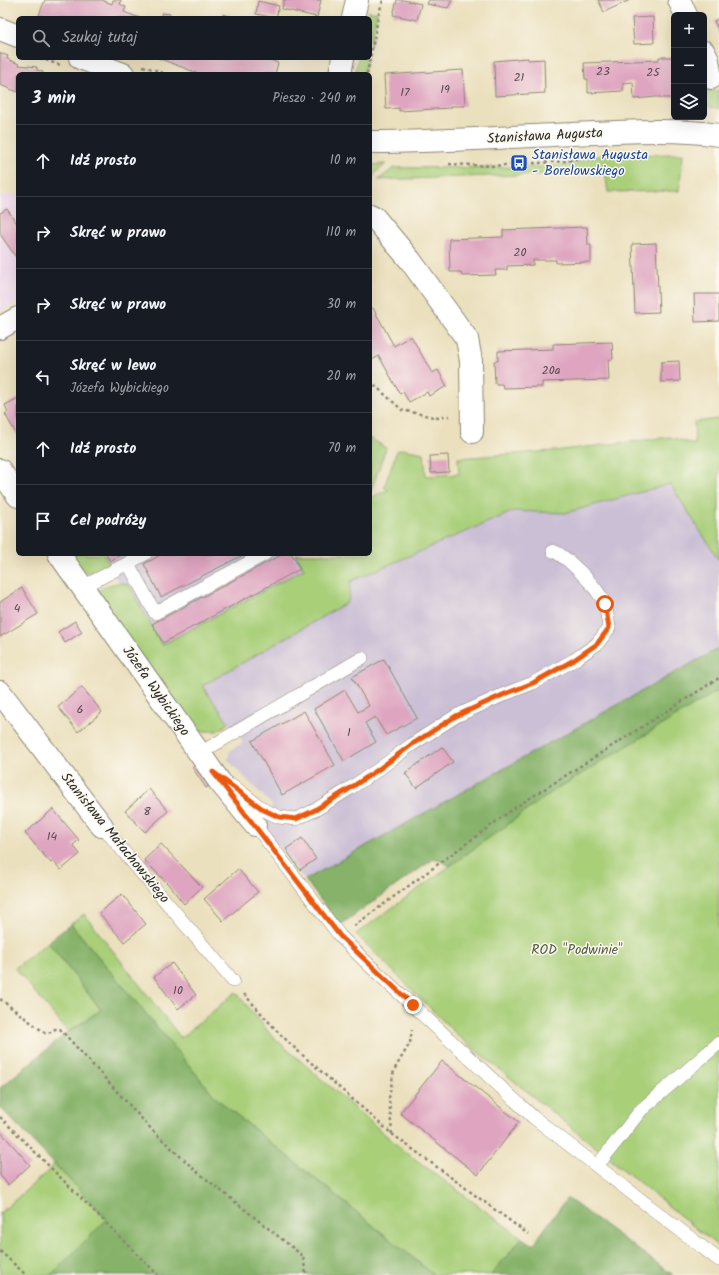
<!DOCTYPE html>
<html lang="pl">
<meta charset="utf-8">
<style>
body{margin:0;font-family:Kalam,sans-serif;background:#242831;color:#f1f3f6}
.controls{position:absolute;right:12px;top:12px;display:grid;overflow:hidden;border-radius:6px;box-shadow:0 4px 16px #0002}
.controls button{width:36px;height:36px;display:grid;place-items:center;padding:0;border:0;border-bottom:1px solid #363941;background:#171b24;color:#f1f3f6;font:20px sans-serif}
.stop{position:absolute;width:12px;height:12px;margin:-9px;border:3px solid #ea580c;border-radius:50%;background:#fff}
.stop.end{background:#ea580c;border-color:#fff;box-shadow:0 1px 4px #0008}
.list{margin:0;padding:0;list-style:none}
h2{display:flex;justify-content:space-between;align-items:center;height:52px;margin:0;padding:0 16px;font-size:17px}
h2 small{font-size:13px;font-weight:400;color:#9ea1a6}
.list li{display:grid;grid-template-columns:26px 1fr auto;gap:12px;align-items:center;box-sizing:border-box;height:72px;padding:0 16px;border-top:1px solid #363941}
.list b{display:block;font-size:15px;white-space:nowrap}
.list p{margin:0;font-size:13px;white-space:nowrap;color:#9ea1a6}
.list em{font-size:13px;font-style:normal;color:#9ea1a6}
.icon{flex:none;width:22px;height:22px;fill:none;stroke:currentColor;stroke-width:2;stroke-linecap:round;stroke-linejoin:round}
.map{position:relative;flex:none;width:719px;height:1275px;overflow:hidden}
.search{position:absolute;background:#171b24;box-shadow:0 4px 16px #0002;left:16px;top:16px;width:356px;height:44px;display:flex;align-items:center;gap:10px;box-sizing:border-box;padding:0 14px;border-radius:6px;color:#9ea1a6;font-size:15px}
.panel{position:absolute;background:#171b24;box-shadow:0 4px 16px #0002;left:16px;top:72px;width:356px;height:484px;border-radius:6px}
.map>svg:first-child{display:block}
</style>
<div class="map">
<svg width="719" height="1275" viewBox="0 0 719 1275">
<rect width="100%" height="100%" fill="#fbf7ec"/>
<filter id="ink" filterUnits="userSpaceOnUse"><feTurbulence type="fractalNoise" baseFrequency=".025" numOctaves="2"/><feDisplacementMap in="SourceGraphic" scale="8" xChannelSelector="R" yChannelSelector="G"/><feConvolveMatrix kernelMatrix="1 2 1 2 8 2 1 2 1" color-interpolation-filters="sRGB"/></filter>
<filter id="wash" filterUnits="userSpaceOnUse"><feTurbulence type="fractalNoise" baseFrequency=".012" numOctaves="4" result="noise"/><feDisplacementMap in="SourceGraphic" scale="16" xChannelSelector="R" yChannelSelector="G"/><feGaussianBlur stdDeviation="0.9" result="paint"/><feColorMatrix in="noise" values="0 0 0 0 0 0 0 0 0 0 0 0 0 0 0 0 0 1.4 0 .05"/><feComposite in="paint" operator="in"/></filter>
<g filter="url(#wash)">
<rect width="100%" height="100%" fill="#ebe0be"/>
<!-- built -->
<path fill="#ecd1ea" d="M18 194V301L0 313V196Z"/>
<!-- industrial -->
<path fill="#cbbfd5" d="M670 484 719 560V648L305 880 257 819 273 806 228 760 230 751 243 742 201 686 348 602 351 581 514 511 565 513Z
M104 554H296L304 569 161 645 129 585 119 583Z"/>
<!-- green -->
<path fill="#a9cf79" stroke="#6a7d52" d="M368 11 377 13 370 46V18H367Z
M358 58H367L364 74H355Z
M704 89 719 91V109L704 105Z
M683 154 679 191 608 192 605 172 378 180 394 168 535 167 567 165 602 155Z
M386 164 376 172 370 182V165Z
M719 419V560L670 484 565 513 514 511 351 581 348 602 202 686 229 723 217 731H195L96 594C103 585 118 580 129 585L162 645 304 569 296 554H370V498L388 490 384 487 397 451 402 449 424 453 426 476 459 474 458 458 554 451 670 437 695 445 694 422Z
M370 438 386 448 370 493Z
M67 554H104L110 565C98 571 94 573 80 572Z
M719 690V1247L457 1035 356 934 555 790Z
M84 914 181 1038 236 992 272 1036 404 1151 522 1238 491 1275H434L217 1099 71 924Z
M48 942 101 1010 68 1032 15 968Z
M54 1164 107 1219 51 1275H0V1213L47 1172Z"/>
<!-- forest -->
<path fill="#86b269" stroke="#586e4a" d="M719 648V690L555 790 450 866 435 858 340 925 305 880Z
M71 924 217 1099 434 1275H51L107 1219 0 1107V1088L68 1032 101 1010 48 942Z
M567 1198 673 1275H491L522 1238 533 1245Z"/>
<g id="blocks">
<!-- building -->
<path fill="#dea4c0" d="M45 0H102L112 4 113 0H121L120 4 126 7 124 12 140 18H49L39 15Z
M284 0H321L317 17 282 9Z
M397 0H404L421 4 417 20 393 15Z
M429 0H452L448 8 427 4Z
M598 0H630L604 12Z
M258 1 279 6 276 18 256 14Z
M162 13 170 14 169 18H160Z
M223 14 237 18H223Z
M653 17 654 43 634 44 632 18Z
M719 19V32L714 21Z
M0 53 8 56 7 59 19 64V65L37 67V70L43 72V74H18V92L0 85Z
M659 57H674V98H661V97H656L634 99 633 82 623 83V91L588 93V79H585L584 63 659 60Z
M158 58H265L278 63 275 74H200Z
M528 58V60L544 59 545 93 495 96 494 61Z
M463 70 465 106H451V108L399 111V108L386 109 384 75Z
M7 209 18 225V260L0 234V213Z
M587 227 588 245H591V262L556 263V260H533V265L507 266V270H495L496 275 462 276 461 272H450L449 239 503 237V230Z
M656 243 659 312 635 313 632 244Z
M694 294H719V321L695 322Z
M373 308 394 346 411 336 432 373 438 370 447 386 429 396 427 392 409 402 403 392 400 394 379 356 370 361V310Z
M612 342 613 359 608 360 609 380 542 382V387L503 388 502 384H495L494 361H498V351L553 349V344Z
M679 361 680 381 661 382V362Z
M18 398V437L5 414 8 412 5 405Z
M448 455 449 472 431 473 430 456Z
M106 554H123L110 561Z
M162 554H245L161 597 144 564Z
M283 554H292L300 569 163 643 152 624Z
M22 588 38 614 0 637V602Z
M75 621 82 632 65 643 58 632Z
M384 659 417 718 386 735 375 717 365 723 376 742 344 761 314 709 345 690 358 712 369 706 352 677Z
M82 687 102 712 78 732 58 707Z
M304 711 335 765 282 795 252 741Z
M442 747 453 762 416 788 405 773Z
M198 763 212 784 206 788 192 767Z
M149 789 168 811 145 832 125 811Z
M53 809 79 840 73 845 80 854 61 870 53 861 51 863 25 833Z
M302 838 316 859 300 870 286 849Z
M161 844 202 887 184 904 168 884 144 860Z
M238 869 258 892 223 921 204 899Z
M122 894 146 924 124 942 99 913Z
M172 963 196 995 178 1009 154 977Z
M442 1061 519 1122 478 1175 400 1113Z
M0 1131 30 1165 8 1185 0 1175Z"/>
</g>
</g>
<g filter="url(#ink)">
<use href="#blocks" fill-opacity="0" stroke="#8b8674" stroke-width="1"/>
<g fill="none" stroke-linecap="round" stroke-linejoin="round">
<defs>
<path id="service" d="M128 563 155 613 265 554
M83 587 145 554
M200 753 362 658
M233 786 264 810 279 817 296 819 315 810 349 789 379 769 411 745 456 716 505 694 533 683 574 660 597 644 609 628C608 620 607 611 604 603 598 588 568 557 553 551
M255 825 340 936 369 965 533 1117 719 1260
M102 826 233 981
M597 1166 641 1110 719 1043"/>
<path id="minor" d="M679 0 686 15
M353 18 357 0
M704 52 708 60 711 78
M340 74 343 58
M370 215 374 217 410 260 467 339 471 361 472 432
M0 470 18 496
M59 554 219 781 255 825
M0 692 102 826"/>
<path id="tertiary" d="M0 328 18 318"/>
<path id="secondary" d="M0 29 18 36
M80 58 123 74
M370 142C438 142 506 137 573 134 622 132 671 128 719 135"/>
</defs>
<!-- service casing -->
<use href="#service" stroke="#8b8674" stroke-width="14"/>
<!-- minor casing -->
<use href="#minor" stroke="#8b8674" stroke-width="24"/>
<!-- tertiary casing -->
<use href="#tertiary" stroke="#8b8674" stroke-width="24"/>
<!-- secondary casing -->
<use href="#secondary" stroke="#8b8674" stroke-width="24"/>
<!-- path -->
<path stroke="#8b8674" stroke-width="2.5" stroke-dasharray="3 3" stroke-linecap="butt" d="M40 58 60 65
M143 66 167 74
M367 74 379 13 383 0
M449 164 491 166 568 161 584 157
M370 381 402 410 438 418 449 416
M354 926 516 807 719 678
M244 994 278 1032 299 1052 392 1134 528 1234
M0 999 45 1033 51 1032 55 1029H60L153 1131 195 1170 303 1256 306 1275
M0 1117 158 1275
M392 1134 389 1098 394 1070 410 1043 412 1030
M0 1251 26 1275"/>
<!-- service -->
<use href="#service" stroke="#fff" stroke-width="13"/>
<!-- minor -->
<use href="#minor" stroke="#fff" stroke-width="22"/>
<!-- tertiary -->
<use href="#tertiary" stroke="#fff" stroke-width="22"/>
<!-- secondary -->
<use href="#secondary" stroke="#fff" stroke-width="22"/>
</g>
</g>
<g fill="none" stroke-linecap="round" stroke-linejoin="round" filter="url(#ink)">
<!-- route -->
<path stroke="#ea580c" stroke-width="5" d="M413 1005 340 936 213 772 264 810 279 817 296 819 315 810 349 789 379 769 411 745 456 716 505 694 533 683 574 660 597 644 609 628 605 604"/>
</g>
<!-- icons -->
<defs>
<symbol id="bus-square" viewBox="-11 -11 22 22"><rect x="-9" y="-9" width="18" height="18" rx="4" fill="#1a4fb4" stroke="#fbf7ec"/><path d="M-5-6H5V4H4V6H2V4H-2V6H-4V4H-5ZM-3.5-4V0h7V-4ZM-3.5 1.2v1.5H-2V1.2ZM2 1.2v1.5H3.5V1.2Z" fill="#fff"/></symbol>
</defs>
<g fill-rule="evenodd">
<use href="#bus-square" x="509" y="153" width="20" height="20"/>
</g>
<g text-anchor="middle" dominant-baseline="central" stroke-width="3" stroke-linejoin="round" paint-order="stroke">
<!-- number labels -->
<g font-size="12" fill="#584950">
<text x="603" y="71">23</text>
<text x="653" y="72">25</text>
<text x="519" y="77">21</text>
<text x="445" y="89">19</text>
<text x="405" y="92">17</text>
<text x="520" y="252">20</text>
<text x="551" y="370">20a</text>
<text x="17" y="608">4</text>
<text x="80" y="709">6</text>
<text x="349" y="732">1</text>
<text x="147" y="811">8</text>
<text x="52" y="836">14</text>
<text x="178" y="990">10</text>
</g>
<!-- street labels -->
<g font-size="14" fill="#2b2b2b" stroke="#fbf7ec">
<text transform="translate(545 136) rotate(-3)">Stanisława Augusta</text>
<text transform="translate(156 691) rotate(55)">Józefa Wybickiego</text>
<text transform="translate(115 838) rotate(51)">Stanisława Małachowskiego</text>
</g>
<!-- transit labels -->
<g font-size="14" fill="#164399" stroke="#fbf7ec" text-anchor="start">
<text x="532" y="155">Stanisława Augusta<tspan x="532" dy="16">- Borelowskiego</tspan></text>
</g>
<!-- park labels -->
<g font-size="14" fill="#515c42" stroke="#fbf7ec">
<text x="577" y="950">ROD "Podwinie"</text>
</g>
</g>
</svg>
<div class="controls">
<button>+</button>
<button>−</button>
<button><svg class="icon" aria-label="layers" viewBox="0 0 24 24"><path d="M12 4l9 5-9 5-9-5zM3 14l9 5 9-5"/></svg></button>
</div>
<div class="stop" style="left:605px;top:604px"></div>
<div class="stop end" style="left:413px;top:1005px"></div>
<div class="search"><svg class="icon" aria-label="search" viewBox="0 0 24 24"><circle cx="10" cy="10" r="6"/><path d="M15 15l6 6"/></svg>Szukaj tutaj</div>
<section class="panel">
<h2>3 min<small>Pieszo · 240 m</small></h2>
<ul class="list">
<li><svg class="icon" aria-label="ahead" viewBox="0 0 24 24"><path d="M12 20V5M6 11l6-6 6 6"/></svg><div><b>Idź prosto</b></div><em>10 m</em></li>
<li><svg class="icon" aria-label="right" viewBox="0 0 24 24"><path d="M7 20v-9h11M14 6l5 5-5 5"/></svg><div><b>Skręć w prawo</b></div><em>110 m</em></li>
<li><svg class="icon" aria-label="right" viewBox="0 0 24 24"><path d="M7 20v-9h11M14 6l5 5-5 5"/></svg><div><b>Skręć w prawo</b></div><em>30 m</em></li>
<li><svg class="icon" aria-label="left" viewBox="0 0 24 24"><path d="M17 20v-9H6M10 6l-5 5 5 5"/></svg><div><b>Skręć w lewo</b><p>Józefa Wybickiego</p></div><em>20 m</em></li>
<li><svg class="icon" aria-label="ahead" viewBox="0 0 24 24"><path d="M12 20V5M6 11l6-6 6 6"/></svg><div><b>Idź prosto</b></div><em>70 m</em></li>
<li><svg class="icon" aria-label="arrive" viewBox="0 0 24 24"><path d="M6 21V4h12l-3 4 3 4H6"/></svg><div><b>Cel podróży</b></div></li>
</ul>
</section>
</div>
